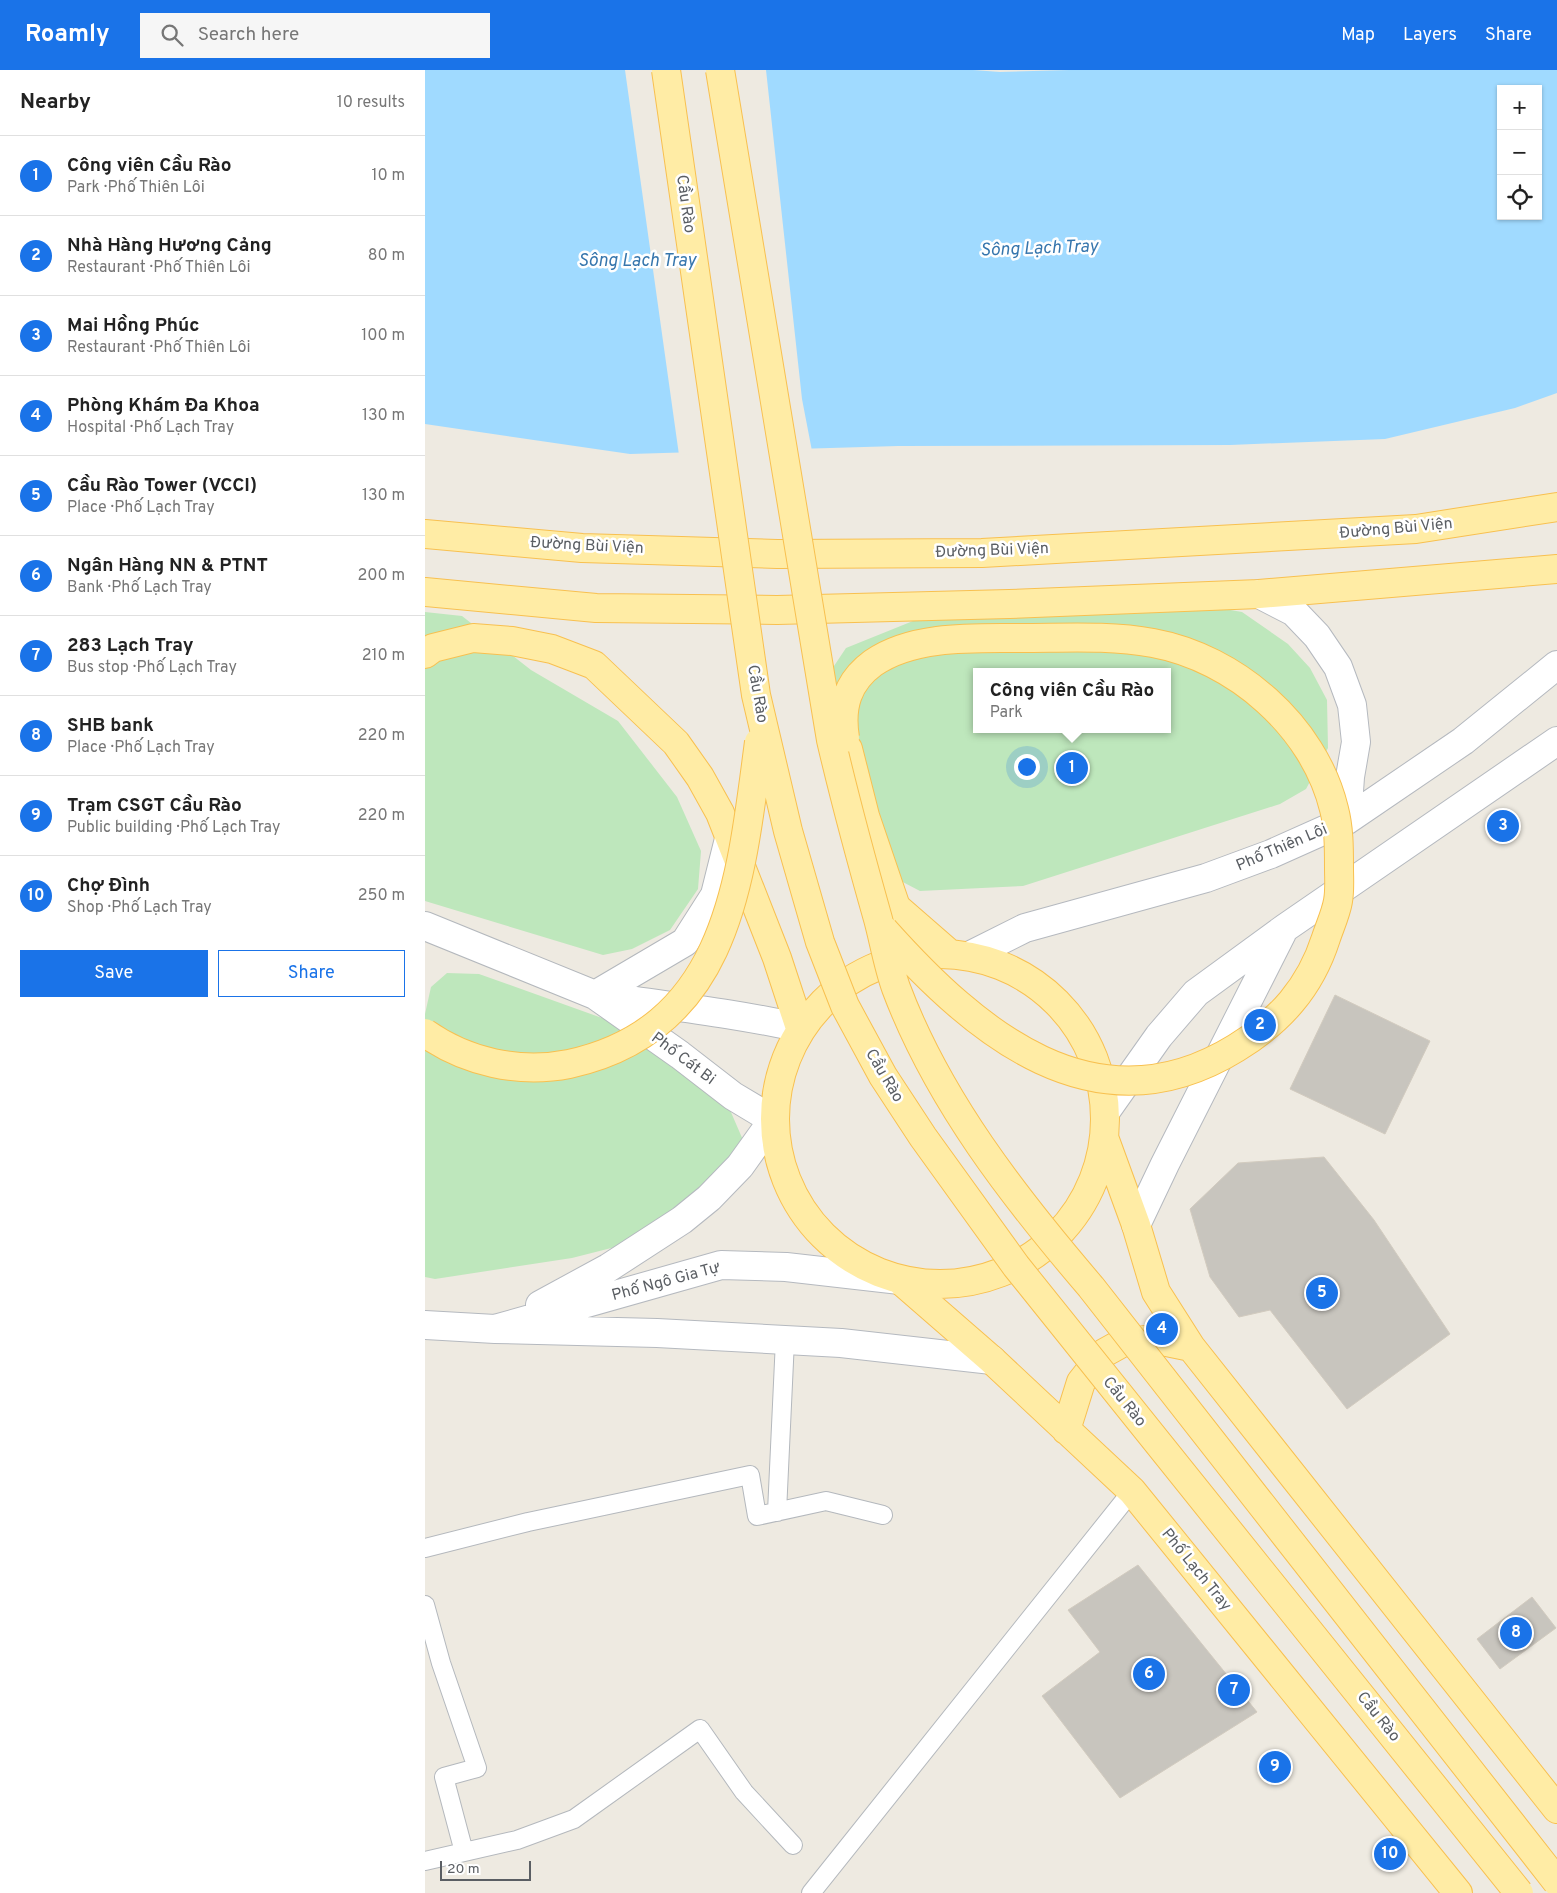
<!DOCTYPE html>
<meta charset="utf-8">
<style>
body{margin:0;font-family:Overpass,sans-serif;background:#f6f6f6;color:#222}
.controls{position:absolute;right:15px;top:15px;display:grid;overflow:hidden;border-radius:0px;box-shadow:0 1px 4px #0004}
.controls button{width:45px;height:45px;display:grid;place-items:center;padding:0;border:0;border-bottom:1px solid #e0e0e0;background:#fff;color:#222;font:25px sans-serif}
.scale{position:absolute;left:15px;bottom:12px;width:91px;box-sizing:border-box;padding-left:5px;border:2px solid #5a5e63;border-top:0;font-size:14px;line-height:18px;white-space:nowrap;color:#5a5e63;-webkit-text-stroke:4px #fff;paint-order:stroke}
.you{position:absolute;left:601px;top:696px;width:18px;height:18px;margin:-12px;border:4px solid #fff;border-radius:50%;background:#1a73e8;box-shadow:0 0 0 8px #1a73e833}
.badge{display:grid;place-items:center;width:32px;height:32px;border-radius:50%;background:#1a73e8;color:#fff;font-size:16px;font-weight:700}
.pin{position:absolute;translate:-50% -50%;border:2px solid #fff;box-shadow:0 1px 5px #0006}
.popup{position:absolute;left:548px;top:598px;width:198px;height:65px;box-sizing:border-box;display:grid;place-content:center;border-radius:0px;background:#fff;filter:drop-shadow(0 1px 4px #0005);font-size:16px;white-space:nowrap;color:#767676}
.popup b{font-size:19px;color:#222}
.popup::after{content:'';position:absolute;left:50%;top:100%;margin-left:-10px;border:10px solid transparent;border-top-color:#fff}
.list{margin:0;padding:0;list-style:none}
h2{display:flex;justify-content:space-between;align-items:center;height:65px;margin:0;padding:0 20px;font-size:21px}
h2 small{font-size:16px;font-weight:400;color:#767676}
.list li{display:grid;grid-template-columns:32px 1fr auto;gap:15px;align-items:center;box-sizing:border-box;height:80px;padding:0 20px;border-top:1px solid #e0e0e0}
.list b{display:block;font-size:19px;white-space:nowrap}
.list p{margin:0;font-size:16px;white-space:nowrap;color:#767676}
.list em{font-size:16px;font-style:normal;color:#767676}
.actions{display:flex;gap:10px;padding:15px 20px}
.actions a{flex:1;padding:11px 0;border:1px solid #1a73e8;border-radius:0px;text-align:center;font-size:18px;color:#1a73e8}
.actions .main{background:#1a73e8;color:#fff}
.icon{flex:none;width:28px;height:28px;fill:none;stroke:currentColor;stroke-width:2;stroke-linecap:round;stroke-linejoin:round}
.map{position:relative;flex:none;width:1132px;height:1823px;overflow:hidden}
header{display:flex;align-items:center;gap:30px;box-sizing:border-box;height:70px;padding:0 25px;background:#1a73e8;color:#fff}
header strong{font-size:24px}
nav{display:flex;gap:28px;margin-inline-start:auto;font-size:18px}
.search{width:350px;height:45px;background:#f6f6f6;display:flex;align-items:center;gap:12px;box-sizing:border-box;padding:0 18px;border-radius:0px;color:#767676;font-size:19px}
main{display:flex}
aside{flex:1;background:#fff}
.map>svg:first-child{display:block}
</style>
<header>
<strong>Roamly</strong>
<div class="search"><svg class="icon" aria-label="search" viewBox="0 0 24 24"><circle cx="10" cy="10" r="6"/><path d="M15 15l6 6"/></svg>Search here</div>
<nav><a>Map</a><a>Layers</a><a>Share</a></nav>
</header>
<main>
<aside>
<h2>Nearby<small>10 results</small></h2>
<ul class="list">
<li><span class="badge">1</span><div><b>Công viên Cầu Rào</b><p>Park · Phố Thiên Lôi</p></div><em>10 m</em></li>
<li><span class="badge">2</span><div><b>Nhà Hàng Hương Cảng</b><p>Restaurant · Phố Thiên Lôi</p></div><em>80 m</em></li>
<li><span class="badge">3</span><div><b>Mai Hồng Phúc</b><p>Restaurant · Phố Thiên Lôi</p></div><em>100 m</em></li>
<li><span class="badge">4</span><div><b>Phòng Khám Đa Khoa</b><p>Hospital · Phố Lạch Tray</p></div><em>130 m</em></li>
<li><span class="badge">5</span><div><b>Cầu Rào Tower (VCCI)</b><p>Place · Phố Lạch Tray</p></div><em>130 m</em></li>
<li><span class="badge">6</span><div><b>Ngân Hàng NN &amp; PTNT</b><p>Bank · Phố Lạch Tray</p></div><em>200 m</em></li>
<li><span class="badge">7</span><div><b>283 Lạch Tray</b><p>Bus stop · Phố Lạch Tray</p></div><em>210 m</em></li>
<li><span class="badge">8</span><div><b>SHB bank</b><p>Place · Phố Lạch Tray</p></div><em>220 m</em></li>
<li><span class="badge">9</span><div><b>Trạm CSGT Cầu Rào</b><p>Public building · Phố Lạch Tray</p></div><em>220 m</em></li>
<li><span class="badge">10</span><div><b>Chợ Đình</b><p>Shop · Phố Lạch Tray</p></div><em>250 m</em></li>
</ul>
<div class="actions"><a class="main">Save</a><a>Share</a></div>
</aside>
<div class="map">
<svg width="1132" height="1823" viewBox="0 0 1132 1823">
<rect width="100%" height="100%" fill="#eeeae1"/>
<!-- green -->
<path fill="#bee7bc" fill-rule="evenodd" d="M794 538 817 542 863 574 885 598 902 630 903 678 881 719 855 734 598 816 495 821 449 797 401 608 421 578 488 551ZM552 602H742V659H552Z
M0 542 37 546 106 600 193 651 252 727 276 781 273 819 245 860 207 879 178 885 0 831Z
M22 903 54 904 191 953 305 1040 318 1070 293 1108 202 1174 147 1188 10 1209 0 1207V944L6 917Z"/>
<!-- water -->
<path fill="#a0daff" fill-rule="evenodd" d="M0 0H548L575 2 644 0H1132V323L1090 338 960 369 805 375 473 376 205 384 0 354ZM1076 19H1113V146H1076Z"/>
<!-- pier -->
<path fill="#eeeae1" d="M200 0H341L377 329 387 381 254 385Z"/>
<!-- building -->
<path fill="#c8c5be" stroke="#d2cbbf" d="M910 925 1005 971 960 1064 865 1019Z
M899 1087 949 1150 1025 1264 922 1339 845 1240 814 1247 785 1207 765 1139 813 1093Z
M713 1495 832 1642 695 1728 617 1626 675 1582 643 1540Z
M1107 1527 1131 1558 1075 1599 1052 1569Z"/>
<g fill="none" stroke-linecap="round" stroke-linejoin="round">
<defs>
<path id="service" d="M352 1442 360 1270
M0 1478 103 1452 325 1405 332 1446 401 1431 458 1445
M0 1535 16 1593 52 1698 19 1707 39 1782
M0 1791 92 1770 149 1749 275 1659 319 1722 368 1775
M386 1823 707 1421"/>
<path id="tertiary" d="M0 856 170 925 255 985 308 1026 348 1050
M170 925 260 872 290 825 304 769
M177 926C243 936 310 943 375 958"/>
<path id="secondary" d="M834 524 869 542 892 566 913 597 927 635 931 672 925 707 922 750
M544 886 600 858 781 808 846 784 922 750 1038 671 1132 595
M681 1041 734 966 771 923 860 858 1132 671
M711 1155 740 1094 857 863
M115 1235 183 1198 257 1150 284 1128 315 1096 348 1050
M0 1255 70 1259 296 1195 361 1197 475 1210
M70 1259 232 1263 416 1273 567 1290"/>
<path id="primary" d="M0 464 157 478 352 484 557 483 991 459 1132 437
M0 522 171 538 352 540 584 534 834 524 1132 499
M0 584 8 578 48 568 87 571 127 579 169 595 251 673 275 707 295 743 352 888 375 958
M423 679 440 746 471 837 525 884
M350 1049a165 165 0 1 1 330 0a165 165 0 1 1-330 0Z
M680 1070 711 1155 731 1222 766 1277 1132 1739
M475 1210 567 1290 707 1421 1033 1823
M641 1360 656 1312 679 1283 697 1273 727 1269 766 1277"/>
</defs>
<!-- service casing -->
<use href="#service" stroke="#b4b8bd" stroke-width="20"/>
<!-- tertiary casing -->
<use href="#tertiary" stroke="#b4b8bd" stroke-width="30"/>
<!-- secondary casing -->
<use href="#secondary" stroke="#b5b9bf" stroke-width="30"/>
<!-- primary casing -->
<use href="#primary" stroke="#f8c050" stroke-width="30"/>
<!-- service -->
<use href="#service" stroke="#fff" stroke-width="18"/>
<!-- tertiary -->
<use href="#tertiary" stroke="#fff" stroke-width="28"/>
<!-- secondary -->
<use href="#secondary" stroke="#fff" stroke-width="28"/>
<!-- primary -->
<use href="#primary" stroke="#ffeca5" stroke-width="28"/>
<defs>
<path id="primary-bridge" d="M241 0 331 625 363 761 395 872 420 936 458 1006 498 1067 591 1196 1094 1823
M295 0 406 670C420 730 436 789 453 849 459 871 463 896 471 918 513 1030 589 1127 666 1217L1132 1812
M420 668C415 637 422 612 448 593 488 565 549 568 596 568 640 568 684 565 728 573 810 588 889 656 909 739 914 758 914 777 914 798 914 808 915 820 913 831 911 843 905 856 901 868 885 918 855 951 811 978 670 1065 550 962 459 860
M0 963C41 992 94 1004 144 994 305 959 316 807 334 672"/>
</defs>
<!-- primary-bridge casing -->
<use href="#primary-bridge" stroke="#f8c050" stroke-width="30" stroke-linecap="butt"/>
<!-- primary-bridge -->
<use href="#primary-bridge" stroke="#ffeca5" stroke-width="28"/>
</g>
<g text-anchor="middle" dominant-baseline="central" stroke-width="5" stroke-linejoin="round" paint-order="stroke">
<!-- street labels -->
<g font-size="16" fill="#5a5e63" stroke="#fff">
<text transform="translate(260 134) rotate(82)">Cầu Rào</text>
<text transform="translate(971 459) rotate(-5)">Đường Bùi Viện</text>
<text transform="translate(162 476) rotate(3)">Đường Bùi Viện</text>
<text transform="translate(567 481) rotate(-2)">Đường Bùi Viện</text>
<text transform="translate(332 624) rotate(80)">Cầu Rào</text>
<text transform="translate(857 778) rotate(-23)">Phố Thiên Lôi</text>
<text transform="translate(258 989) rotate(37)">Phố Cát Bi</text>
<text transform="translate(459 1006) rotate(59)">Cầu Rào</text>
<text transform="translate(241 1212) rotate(-15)">Phố Ngô Gia Tự</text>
<text transform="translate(699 1332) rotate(51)">Cầu Rào</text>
<text transform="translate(771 1500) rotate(51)">Phố Lạch Tray</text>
<text transform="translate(953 1647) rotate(51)">Cầu Rào</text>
</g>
<!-- water labels -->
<g font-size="18" font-style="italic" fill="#3676ad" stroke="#fff">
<text transform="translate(614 179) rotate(-2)">Sông Lạch Tray</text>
<text x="212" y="191">Sông Lạch Tray</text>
</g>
</g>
</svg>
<div class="controls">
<button>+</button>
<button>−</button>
<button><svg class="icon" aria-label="locate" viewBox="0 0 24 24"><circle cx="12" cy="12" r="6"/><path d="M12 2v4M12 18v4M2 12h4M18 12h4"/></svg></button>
</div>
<div class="scale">20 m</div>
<div class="you"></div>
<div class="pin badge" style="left:647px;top:698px">1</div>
<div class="popup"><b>Công viên Cầu Rào</b>Park</div>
<div class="pin badge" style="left:835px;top:955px">2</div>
<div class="pin badge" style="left:1078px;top:756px">3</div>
<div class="pin badge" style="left:737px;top:1259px">4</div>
<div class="pin badge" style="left:897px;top:1223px">5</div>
<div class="pin badge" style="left:724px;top:1604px">6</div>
<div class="pin badge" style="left:809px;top:1620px">7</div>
<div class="pin badge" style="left:1091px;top:1563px">8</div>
<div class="pin badge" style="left:850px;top:1697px">9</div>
<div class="pin badge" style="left:965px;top:1784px">10</div>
</div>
</main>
